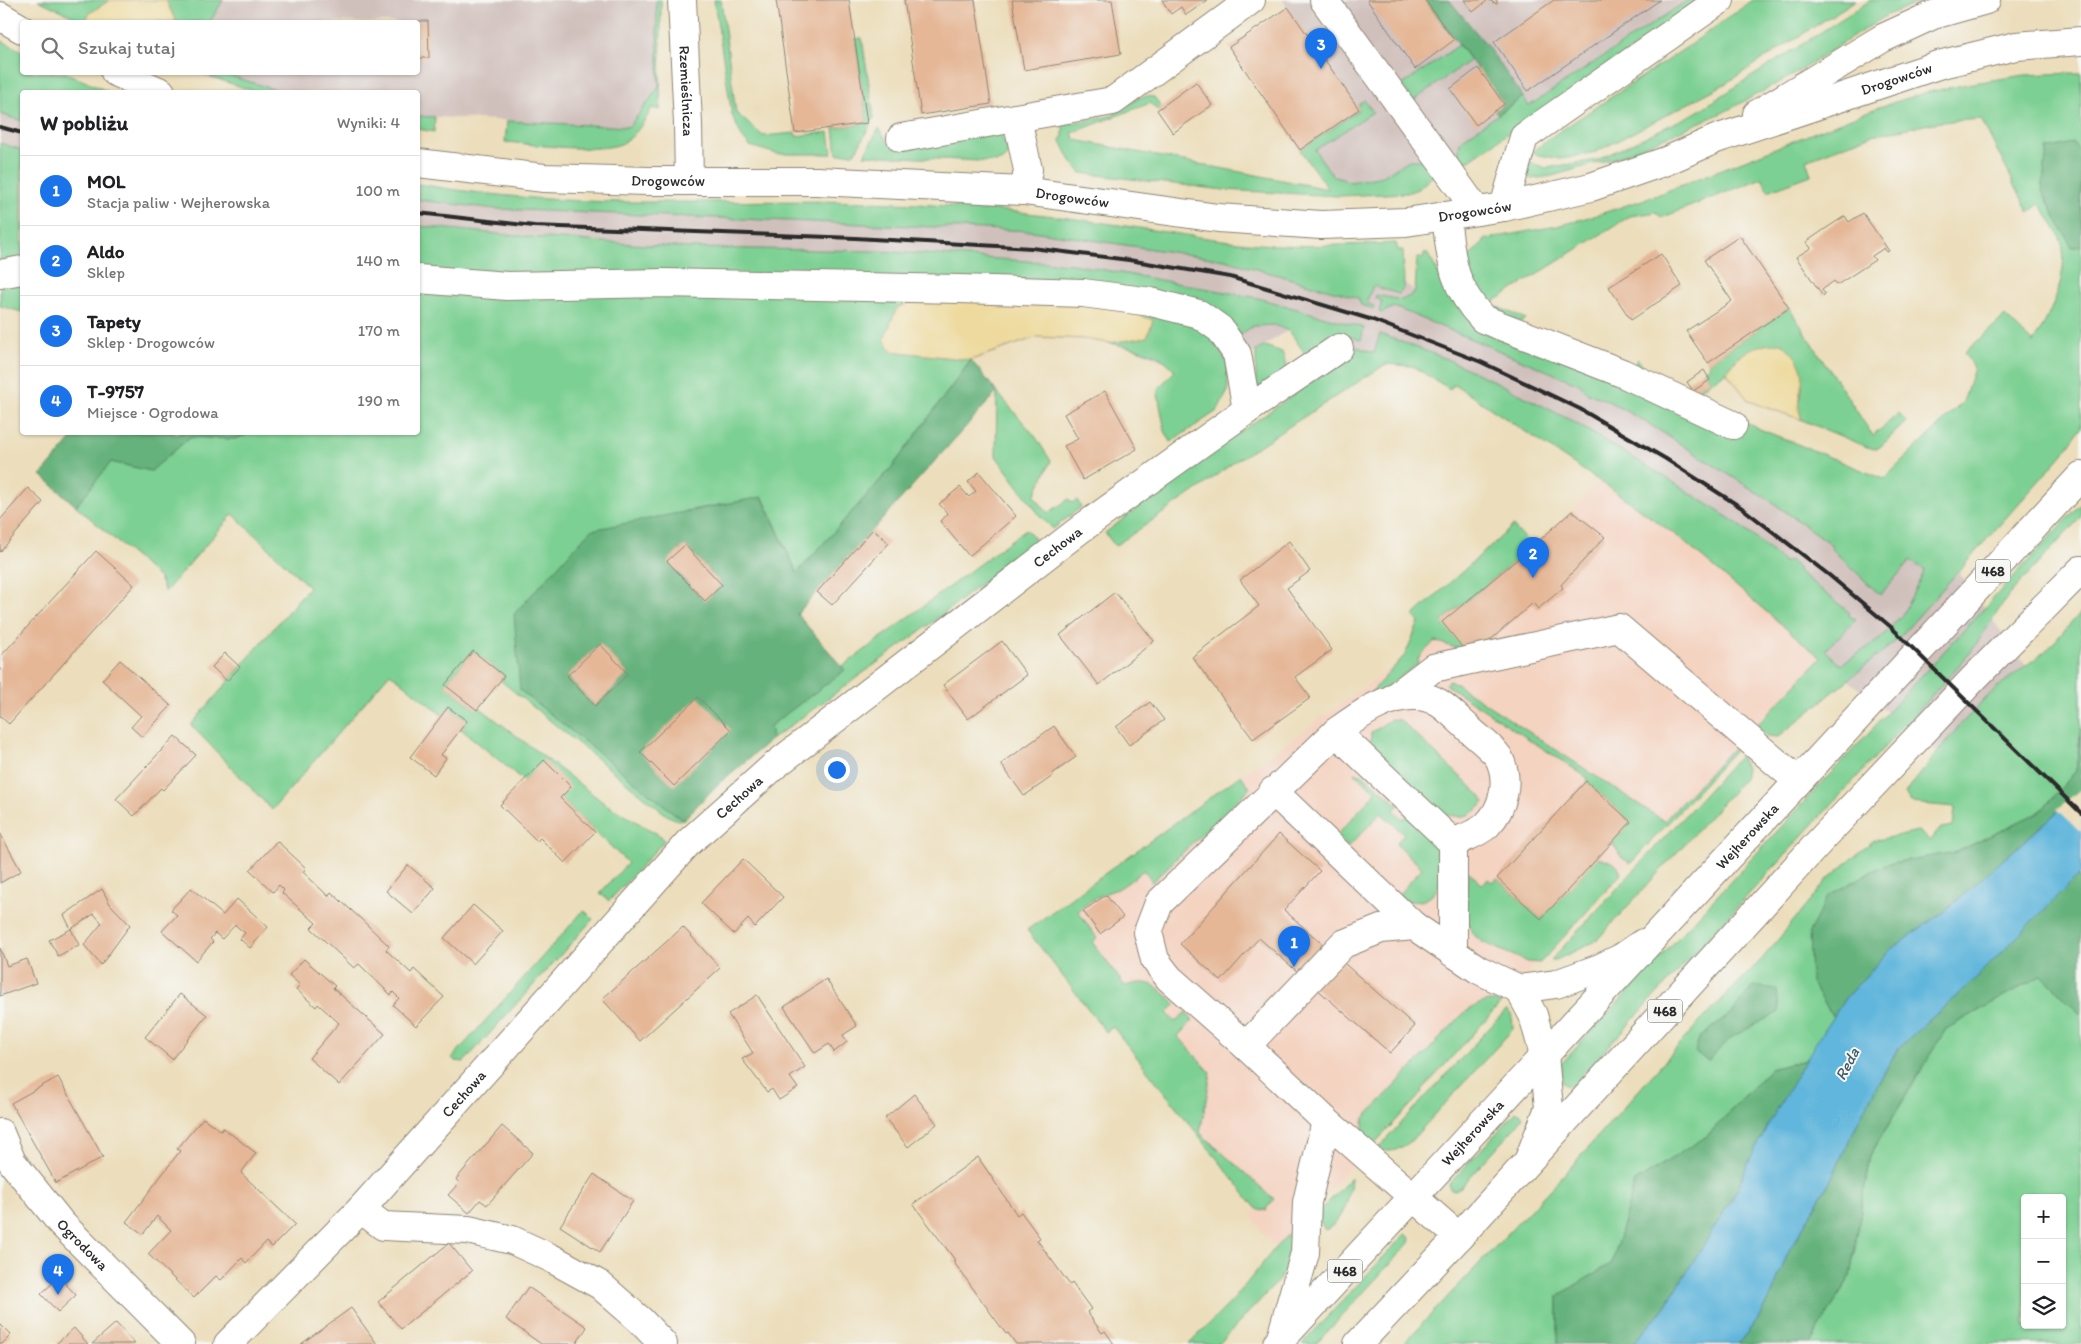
<!DOCTYPE html>
<html lang="pl">
<meta charset="utf-8">
<style>
body{margin:0;font-family:Itim,sans-serif;background:#f6f6f6;color:#202124}
.controls{position:absolute;right:15px;bottom:15px;display:grid;overflow:hidden;border-radius:5px;box-shadow:0 1px 4px #0004}
.controls button{width:45px;height:45px;display:grid;place-items:center;padding:0;border:0;border-bottom:1px solid #e0e0e0;background:#fff;color:#202124;font:25px sans-serif}
.you{position:absolute;left:836px;top:769px;width:18px;height:18px;margin:-12px;border:4px solid #fff;border-radius:50%;background:#1a73e8;box-shadow:0 0 0 8px #1a73e833}
.badge{display:grid;place-items:center;width:32px;height:32px;border-radius:50%;background:#1a73e8;color:#fff;font-size:16px;font-weight:700}
.pin{position:absolute;translate:-50% -41px;filter:drop-shadow(0 1px 2px #0008)}
.pin::after{content:'';position:absolute;top:26px;width:18px;height:15px;background:inherit;clip-path:polygon(0 0,100% 0,50% 100%)}
.list{margin:0;padding:0;list-style:none}
h2{display:flex;justify-content:space-between;align-items:center;height:65px;margin:0;padding:0 20px;font-size:21px}
h2 small{font-size:16px;font-weight:400;color:#757577}
.list li{display:grid;grid-template-columns:32px 1fr auto;gap:15px;align-items:center;box-sizing:border-box;height:70px;padding:0 20px;border-top:1px solid #e0e0e0}
.list b{display:block;font-size:19px;white-space:nowrap}
.list p{margin:0;font-size:16px;white-space:nowrap;color:#757577}
.list em{font-size:16px;font-style:normal;color:#757577}
.icon{flex:none;width:28px;height:28px;fill:none;stroke:currentColor;stroke-width:2;stroke-linecap:round;stroke-linejoin:round}
.map{position:relative;flex:none;width:2081px;height:1344px;overflow:hidden}
.search{position:absolute;background:#fff;box-shadow:0 1px 4px #0004;left:20px;top:20px;width:400px;height:55px;display:flex;align-items:center;gap:12px;box-sizing:border-box;padding:0 18px;border-radius:5px;color:#757577;font-size:19px}
.panel{position:absolute;background:#fff;box-shadow:0 1px 4px #0004;left:20px;top:90px;width:400px;height:345px;border-radius:5px}
.map>svg:first-child{display:block}
</style>
<div class="map">
<svg width="2081" height="1344" viewBox="0 0 2081 1344">
<rect width="100%" height="100%" fill="#f6f6f2"/>
<filter id="ink" filterUnits="userSpaceOnUse"><feTurbulence type="fractalNoise" baseFrequency=".02" numOctaves="2"/><feDisplacementMap in="SourceGraphic" scale="10" xChannelSelector="R" yChannelSelector="G"/><feConvolveMatrix kernelMatrix="1 2 1 2 8 2 1 2 1" color-interpolation-filters="sRGB"/></filter>
<filter id="wash" filterUnits="userSpaceOnUse"><feTurbulence type="fractalNoise" baseFrequency=".0096" numOctaves="4" result="noise"/><feDisplacementMap in="SourceGraphic" scale="20" xChannelSelector="R" yChannelSelector="G"/><feGaussianBlur stdDeviation="1.12" result="paint"/><feColorMatrix in="noise" values="0 0 0 0 0 0 0 0 0 0 0 0 0 0 0 0 0 1.4 0 .05"/><feComposite in="paint" operator="in"/></filter>
<g filter="url(#wash)">
<rect width="100%" height="100%" fill="#ecdebc"/>
<!-- built -->
<path fill="#f4d3c1" d="M1600 481 1677 536 1821 658 1665 822 1421 1091 1275 1248 1251 1216 1256 1208 1113 1027 1106 1032 1027 930 1411 653 1442 622 1532 547 1572 511Z"/>
<!-- industrial -->
<path fill="#d0c0bc" d="M223 0H656L659 87 629 127 418 116V92H286L268 89 221 73 418 72V22H210Z
M1283 0H1688L1528 106 1428 178 1329 189 1300 150 1330 129 1259 27 1287 7Z
M0 62 22 72V210L0 205Z
M418 195 487 206 866 209 1383 267 1467 330 1957 570 2041 687 1958 769 1821 658 1677 536 1600 481 1454 384 1450 389 1412 366H1398L1295 326 1209 381 1092 330 418 268Z"/>
<!-- green -->
<path fill="#7dd093" stroke="#547e5f" fill-rule="evenodd" d="M38 0H110L90 13 85 22Z
M166 0H223L210 22H176Z
M656 0H661L660 110 652 108C645 120 637 134 625 142 604 155 532 144 505 142L507 121 629 127 659 87Z
M714 0H721L736 113 763 136 795 133 796 136 829 132 832 154H777L750 146 742 137 732 115Z
M1688 0H1700L1536 118 1513 130 1468 161 1458 158 1460 141 1523 97 1529 106Z
M1753 0H1856L1723 85 1596 152 1561 159 1534 154V151L1548 139 1687 47Z
M1871 0H1925L1887 15 1793 75 1724 112 1621 156 1552 176 1531 179 1527 175 1526 161 1546 168 1597 160 1695 113Z
M862 38 874 118 855 153 837 154 834 128 867 123 855 39Z
M0 40 22 51V72L66 73 109 92H22V121L0 114Z
M1459 45 1470 60 1413 101 1402 85Z
M199 73H221L280 91 257 92Z
M2072 73H2081V428L2062 455 1897 640 1778 737 1767 736 1755 727 1821 658 1677 536 1613 490 1454 384 1450 389 1412 366 1386 364 1234 462 1204 485 1115 546 1105 533 1200 460 1350 355 1355 346 1374 353 1380 334 1442 357 1496 382 1572 421 1670 480 1738 524 1784 562 1790 560 1798 568V571L1850 613 1848 615 1856 620 1825 650 1841 665 1880 639 1902 615 1925 570 1910 561 1880 595 1834 551 1829 543 1772 502 1649 424 1608 401 1588 393 1579 384 1394 307 1381 313 1379 312 1382 301 1375 298 1376 295 1402 300 1415 293 1417 258H1424V253H1427L1459 308 1884 479 1963 402 1974 368 1964 353 2005 316 2033 343C2049 318 2067 279 2063 249 2061 233 2048 217 2040 204L2029 213 1981 119 1940 122 1872 135 1806 160 1811 175 1768 191 1762 178 1661 218 1657 212 1630 216 1490 304 1526 319 1522 322 1499 316 1472 288 1468 258 1486 239 1557 226 1600 214 1654 196 1879 107 1924 93 1973 83 2025 75Z
M1147 96 1154 97 1161 106 1157 110 1150 103 1072 133 1075 140 1328 189 1300 150 1359 110 1357 106 1364 100 1373 112 1315 150 1333 176 1351 182 1383 176 1409 160H1423L1435 174 1418 189 1407 193 1338 196 1224 190 1081 173 1072 163 1060 139 1063 136V125L1110 116 1139 98Z
M418 116 435 117 434 132 418 129Z
M879 128 890 145 1001 134 1008 150 1006 158 998 162 864 155Z
M0 143 22 150V261L0 265Z
M418 184C488 196 562 202 634 202 721 203 808 199 895 203 962 206 1030 212 1097 222 1151 229 1204 239 1258 244 1304 247 1350 245 1396 243L1398 250H1403L1404 288 1399 294 1373 286 1366 303 1374 306 1373 309 1361 305 1358 298 1225 260 1032 231 496 209 418 200Z
M418 226 530 237 690 248 879 251 1072 264 1258 298 1364 328 1361 340 1338 333 1335 340 1306 355 1290 332 1275 325 1253 326 1240 335 1216 316 418 273Z
M22 275V312L0 306V277Z
M418 287 926 295 891 351 971 360 893 466 797 573 763 497 685 511 520 690 675 814 684 819 678 820 668 816 501 681 504 676 473 651 445 685 477 710 479 707 604 803 661 836 664 841 609 901 600 893 628 863 560 798 524 781 461 729 467 721 448 707 442 715 390 673 272 810 191 725 309 587 233 514 165 592 159 578 76 506 111 462 151 471 190 437 235 439 251 432H418Z
M1100 301 1201 323 1227 362 1228 391 1217 411 1171 442 1165 431 1157 389 1175 371C1161 351 1132 348 1109 343L1147 337Z
M1789 308 1873 436 1899 413 1906 422 1880 447 1875 449 1867 447 1802 420 1797 408 1803 387 1739 356 1726 372 1695 393 1634 366 1637 359 1647 370 1693 391 1710 380 1704 370 1710 366 1708 363Z
M1265 346 1282 352 1288 370 1277 386 1256 387V351Z
M997 392 1035 436 1051 461 1034 496 1048 513 1069 499 1072 503 1077 500 1081 507 1053 529 1041 517 996 456Z
M2081 504V517L2008 596 1971 652 1927 701 1572 1086H1567L1561 1082V1064Z
M1513 526 1532 547 1442 621 1467 652 1435 641 1418 658V664L1355 710 1405 655 1419 622 1413 616Z
M1026 529 1036 541 921 631 772 739 770 726 844 670 842 667Z
M2081 612V727L2076 771 2041 811 1957 852 1885 864 1811 982 1833 1017 1806 1060 1770 1069 1707 1136 1635 1182 1612 1263 1558 1296V1344H1403L1569 1169 1695 1027 1762 959 1829 878 1873 841 1918 831 1930 841 1941 828 1953 826 1955 807 1911 803 1905 793 1959 726 1995 689 2048 649Z
M1450 680 1664 821 1732 749 1735 750 1631 863 1622 858 1612 842 1631 822 1586 781 1588 778 1448 686 1446 683Z
M1391 719 1400 720 1481 796 1484 803C1471 817 1462 819 1445 814L1375 751 1371 744V733Z
M1740 756 1746 768 1744 779 1596 941 1556 960H1551Z
M1355 773 1362 774 1399 805 1394 810 1403 819 1409 813C1416 820 1435 836 1438 845 1441 856 1443 873 1439 884 1433 902 1412 907 1398 895L1422 868 1396 844 1404 834 1381 813 1348 847 1336 836 1376 792Z
M1241 775 1250 788 1152 882 1144 870C1135 876 1124 887 1115 890 1098 895 1091 900 1078 911L1097 938 1092 942 1125 986C1152 978 1156 986 1176 1004L1167 1013 1175 1022 1186 1012 1193 1020 1178 1036 1211 1073 1200 1133 1274 1199 1266 1209 1267 1211 1256 1208 1113 1027 1106 1032 1027 930Z
M1598 857C1610 861 1617 861 1621 874L1540 963 1528 962 1482 942 1472 933 1465 912 1468 871 1483 885 1488 879 1492 882 1497 878 1541 919Z
M584 910 593 919 464 1062 455 1061 452 1058Z
M2042 975 2081 1015V1344H1810L1850 1277 1870 1156 1946 1029ZM2025 1198H2062V1325H2025Z
M1489 1001 1501 1003 1422 1090 1423 1092 1372 1146C1365 1137 1361 1130 1364 1118L1464 1013 1479 1004Z
M1507 1009 1512 1016 1513 1029 1410 1142C1399 1149 1391 1155 1378 1148Z
M1516 1112 1520 1113 1523 1117 1518 1124 1461 1187 1455 1190 1450 1189 1449 1184Z
M1351 1178C1350 1195 1344 1223 1325 1230L1320 1221V1211Z
M1294 1228 1295 1232 1288 1263 1279 1280 1219 1344H1189L1234 1299 1275 1248Z
M1405 1234 1410 1238 1409 1243 1316 1344H1302Z"/>
<!-- forest -->
<path fill="#66b27d" stroke="#486e54" fill-rule="evenodd" d="M1425 0H1449L1485 43 1523 97 1498 114 1495 111 1504 104Z
M2073 143 2081 152V246L2072 248 2042 191 2047 149Z
M971 360 997 392 797 614 845 670 770 726 772 739 718 784 684 819 675 814 520 690 514 614 591 530 762 497 797 573 893 466ZM685 545 722 585 704 601 667 561ZM600 645 628 674 595 706 567 676Z
M77 433V432L251 433 235 439 190 437 151 471 111 462 76 506 41 475Z
M2081 729V791L1944 912 1891 949 1846 997 1833 1017 1811 982 1809 932 1828 896 1885 864 1957 852 2041 811 2076 771Z
M2079 875 2081 877V1015L2042 975 1946 1029 1870 1155 1850 1277 1810 1344H1738L1757 1320 1772 1294 1788 1253 1832 1177 1865 1107 1898 1048 1972 982Z
M1753 986 1777 989 1779 1012 1732 1037 1708 1061 1695 1052 1699 1038 1732 1013Z
M1806 1060 1751 1157 1736 1192 1705 1243 1664 1308 1637 1340 1633 1344H1558V1296L1612 1263 1635 1182 1707 1136 1770 1069Z"/>
<!-- sand -->
<path fill="#eeda9e" stroke="#8c8264" d="M110 0H166L176 22H85L90 13Z
M926 295 1100 301 1153 320 1147 337 1109 343 1083 339 1037 337 971 360 891 351 884 339 897 308Z
M1782 343C1822 378 1789 386 1802 420L1749 401 1726 372C1746 348 1751 346 1782 343Z"/>
<!-- water -->
<path fill="#60b6dc" stroke="#467084" d="M2081 791V873L1972 982 1898 1048 1865 1107 1832 1177 1788 1253 1772 1294 1757 1320 1738 1344H1633L1664 1308 1705 1243 1736 1192 1751 1157 1772 1118 1818 1039 1846 997 1891 949 1944 912Z"/>
<!-- pier -->
<path fill="#ecdebc" d="M2081 789V832L2057 809Z"/>
<g id="blocks">
<!-- building -->
<path fill="#e5b797" d="M776 0H849L867 123 795 133Z
M904 0H975L991 104 921 115Z
M1012 0H1112L1121 54 1024 70Z
M1162 0H1208L1186 15 1181 7 1171 14Z
M1367 0H1425L1454 40 1415 69Z
M1464 0H1497V4L1488 0 1473 12Z
M1554 0H1660L1528 91 1494 42Z
M1288 7 1359 109 1300 150 1229 47Z
M418 21H428L429 58H418Z
M1478 68 1504 104 1476 125 1450 89Z
M1196 82 1212 105 1173 133 1157 110Z
M1863 213 1889 251 1887 252 1884 248 1872 256 1875 260 1837 285 1834 281 1822 290 1825 294 1823 296 1796 257 1811 248 1806 242 1825 229 1845 216 1849 222Z
M1740 236 1789 308 1708 363 1686 331 1732 301 1704 260Z
M1661 254 1682 286 1631 320 1609 287Z
M1704 370 1710 380 1693 391 1687 382Z
M1105 391 1137 449 1083 480 1064 446 1078 439 1064 414Z
M979 472 1016 516 969 556 940 521 948 514 939 504 960 487 969 497 976 491 968 482Z
M28 488 43 502 0 552V520Z
M1572 511 1605 537 1561 585 1563 588 1538 609 1533 603 1487 643 1463 648 1442 622 1532 547Z
M873 529 889 543 832 605 817 592Z
M1289 541 1310 571 1287 588 1332 650 1295 677 1310 697 1309 699 1253 739 1192 657 1259 606 1240 580Z
M685 545 722 585 705 601 667 561Z
M96 551 134 585 9 724 0 716V657Z
M1115 592 1154 641 1099 685 1060 635Z
M1002 641 1027 675 968 719 943 685Z
M600 644 628 674 595 706 567 676Z
M473 651 504 676 477 710 445 685Z
M225 653 240 667 227 681 212 667Z
M120 660 171 706 142 737 131 727 141 716 102 680Z
M698 697 731 730 674 786 640 752Z
M1150 702 1164 720 1129 745 1116 727Z
M448 707 467 721 441 755 446 758 434 775 410 757Z
M1054 726 1076 757 1052 774 1053 776 1024 796 1001 764Z
M175 736 196 755 163 790 161 788 134 816 116 799Z
M544 760 571 787 560 798 595 832 565 863 540 838 537 841 500 805Z
M1586 781 1631 822 1541 919 1497 878Z
M0 833 21 871 0 883Z
M1279 834 1320 871 1284 910 1415 1026 1390 1053 1259 938 1221 981 1180 944Z
M277 841 306 868 303 872 328 896 331 892 361 919 389 946 386 950 411 973 414 969 444 997 416 1026 393 1005 399 998 393 992 391 995 359 964 354 968 311 928 316 923 282 893 284 890 279 885 273 892 250 870Z
M743 859 783 897 755 927 748 919 734 934 701 903Z
M408 865 435 888 413 914 386 891Z
M191 888 223 915 237 899 268 927 250 948 240 939 245 933 235 925 222 939 215 933 210 939 213 942 196 961 162 931 177 915 171 910Z
M102 889 110 904 130 925 101 965 84 945 102 923 94 914 71 929 79 945 58 956 49 940 71 929 64 915Z
M1106 895 1123 917 1100 934 1083 911Z
M473 905 503 931 473 964 444 938Z
M683 927 720 968 640 1041 602 999Z
M0 948 7 966 27 959 36 983 0 996Z
M304 959 335 986 333 988 385 1034 339 1085 309 1058 339 1023 318 1004 316 1007 296 989 300 985 289 975Z
M826 979 857 1026 843 1035 847 1042 834 1052 829 1044 815 1053 784 1007Z
M180 994 207 1015 172 1059 145 1037Z
M757 995 805 1067 790 1077 798 1088 779 1100 772 1089 767 1092 742 1059 753 1053 728 1014Z
M58 1077 103 1157 56 1183 11 1103Z
M914 1094 937 1124 908 1147 885 1118Z
M203 1118 221 1131 223 1128 256 1153 241 1173 295 1224 272 1247 266 1242 246 1263 242 1258 221 1280 216 1276 194 1298 148 1254 171 1230 157 1216 143 1234 126 1222 180 1151 177 1149Z
M502 1126 533 1153 487 1205 480 1200 469 1213 448 1195 459 1183 456 1179Z
M978 1157 1017 1215 1021 1212 1040 1238 1037 1240 1070 1285 1072 1283 1091 1309 1087 1312 1102 1333 1105 1331 1114 1344H1016L1008 1333 1006 1334 953 1261 955 1260 913 1204Z
M594 1174 633 1201 600 1252 560 1226Z
M449 1243 472 1271 401 1329 378 1302Z
M59 1277 76 1295 58 1312 41 1294Z
M528 1287 587 1327 576 1344H541L506 1319Z
M351 1308 377 1344H301Z
M116 1323 135 1344H92Z
M0 1324 11 1335 2 1344H0Z
M74 1328 88 1344H56Z"/>
</g>
</g>
<g filter="url(#ink)">
<use href="#blocks" fill-opacity="0" stroke="#8c8474" stroke-width="1"/>
<g fill="none" stroke-linecap="round" stroke-linejoin="round">
<defs>
<g id="minor">
<path id="s1" d="M682 0 688 124 689 181"/>
<path d="M1324 0 1477 211"/>
<path d="M0 16 22 29"/>
<path d="M115 72 161 92"/>
<path d="M1757 114 1883 38 1933 15 1986 0"/>
<path d="M1017 118 1028 170 1024 191"/>
<path d="M901 138 1113 101 1251 0"/>
<path id="s2" d="M418 163 544 178 648 181H817L1024 191 1218 218 1321 225 1406 222 1504 207 1591 187 1666 161 1716 139 1938 65 2016 46 2081 41"/>
<path d="M1504 207 1524 137 1720 0"/>
<path d="M1446 216C1451 259 1452 286 1483 319L1622 373 1733 425"/>
<path d="M0 274 22 270"/>
<path d="M418 279 507 286 664 283 959 289 1083 293 1151 302 1199 314 1220 329 1237 354 1247 410"/>
<path d="M1391 700 1433 668 1619 628 1798 781"/>
<path d="M1336 732 1453 843"/>
<path d="M1273 791 1414 926"/>
<path d="M1519 989 1533 1015 1544 1055 1549 1108 1529 1159"/>
<path d="M1246 1046 1169 978 1155 960 1148 932 1159 903 1336 732C1358 716 1386 695 1415 696 1438 696 1450 712 1466 726 1474 735 1493 748 1499 758 1510 780 1504 808 1487 825 1479 833 1463 838 1453 843V953"/>
<path id="s3" d="M0 1133 12 1162 61 1223 181 1344"/>
<path d="M361 1209 383 1226 468 1230 512 1240 551 1258 600 1285 640 1320 663 1344"/>
<path d="M1459 1237 1326 1121 1246 1046 1343 944 1381 929 1414 926 1479 970 1519 989 1556 984 1600 968 1621 958 1643 943"/>
<path d="M1280 1341 1305 1253 1307 1202 1326 1121"/>
<path id="s4" d="M228 1344 361 1209 688 843 774 766 1082 528 1247 410 1339 348"/>
</g>
<g id="major">
<path id="s5" d="M1277 1344 2081 476"/>
<path d="M1358 1344 1459 1237 1821 840 1973 679 2081 570"/>
</g>
</defs>
<!-- minor casing -->
<use href="#minor" stroke="#8c8474" stroke-width="30"/>
<!-- major casing -->
<use href="#major" stroke="#8c8474" stroke-width="30"/>
<!-- minor -->
<use href="#minor" stroke="#fff" stroke-width="28"/>
<!-- major -->
<use href="#major" stroke="#fff" stroke-width="28"/>
<!-- rail -->
<path stroke="#2b2b2b" stroke-width="4" d="M0 127 22 133
M418 213 534 226 855 238 1032 248 1129 260 1230 277 1373 320 1481 362 1580 409 1666 459 1742 508 1829 575 1891 627 2081 813"/>
</g>
</g>
<g text-anchor="middle" dominant-baseline="central" stroke-width="4" stroke-linejoin="round" paint-order="stroke">
<!-- shield labels -->
<g fill="#f6f6f2" stroke="#686867" stroke-width="1">
<rect x="1975.5" y="559.5" width="35" height="23" rx="4"/>
<rect x="1647.5" y="999.5" width="35" height="23" rx="4"/>
<rect x="1327.5" y="1259.5" width="35" height="23" rx="4"/>
</g>
<g font-size="14" font-weight="bold" fill="#2b2b2b">
<text x="1993" y="571">468</text>
<text x="1665" y="1011">468</text>
<text x="1345" y="1271">468</text>
</g>
<!-- street labels -->
<g font-size="15" fill="#2b2b2b" stroke="#f6f6f2">
<text stroke="none"><textPath href="#s2" startOffset="1504">Drogowców</textPath></text>
<text stroke="none"><textPath href="#s1" startOffset="91">Rzemieślnicza</textPath></text>
<text stroke="none"><textPath href="#s2" startOffset="251">Drogowców</textPath></text>
<text stroke="none"><textPath href="#s2" startOffset="656">Drogowców</textPath></text>
<text stroke="none"><textPath href="#s2" startOffset="1061">Drogowców</textPath></text>
<text stroke="none"><textPath href="#s4" startOffset="1154">Cechowa</textPath></text>
<text stroke="none"><textPath href="#s4" startOffset="749">Cechowa</textPath></text>
<text stroke="none"><textPath href="#s5" startOffset="692">Wejherowska</textPath></text>
<text stroke="none"><textPath href="#s4" startOffset="344">Cechowa</textPath></text>
<text stroke="none"><textPath href="#s5" startOffset="288">Wejherowska</textPath></text>
<text stroke="none"><textPath href="#s3" startOffset="140">Ogrodowa</textPath></text>
</g>
<!-- water labels -->
<g font-size="16" font-style="italic" fill="#3e5c69" stroke="#f6f6f2">
<text transform="translate(1847 1064) rotate(-62)">Reda</text>
</g>
</g>
</svg>
<div class="controls">
<button>+</button>
<button>−</button>
<button><svg class="icon" aria-label="layers" viewBox="0 0 24 24"><path d="M12 4l9 5-9 5-9-5zM3 14l9 5 9-5"/></svg></button>
</div>
<div class="you"></div>
<div class="pin badge" style="left:1294px;top:967px">1</div>
<div class="pin badge" style="left:1533px;top:578px">2</div>
<div class="pin badge" style="left:1321px;top:69px">3</div>
<div class="pin badge" style="left:58px;top:1295px">4</div>
<div class="search"><svg class="icon" aria-label="search" viewBox="0 0 24 24"><circle cx="10" cy="10" r="6"/><path d="M15 15l6 6"/></svg>Szukaj tutaj</div>
<section class="panel">
<h2>W pobliżu<small>Wyniki: 4</small></h2>
<ul class="list">
<li><span class="badge">1</span><div><b>MOL</b><p>Stacja paliw · Wejherowska</p></div><em>100 m</em></li>
<li><span class="badge">2</span><div><b>Aldo</b><p>Sklep</p></div><em>140 m</em></li>
<li><span class="badge">3</span><div><b>Tapety</b><p>Sklep · Drogowców</p></div><em>170 m</em></li>
<li><span class="badge">4</span><div><b>T-9757</b><p>Miejsce · Ogrodowa</p></div><em>190 m</em></li>
</ul>
</section>
</div>
